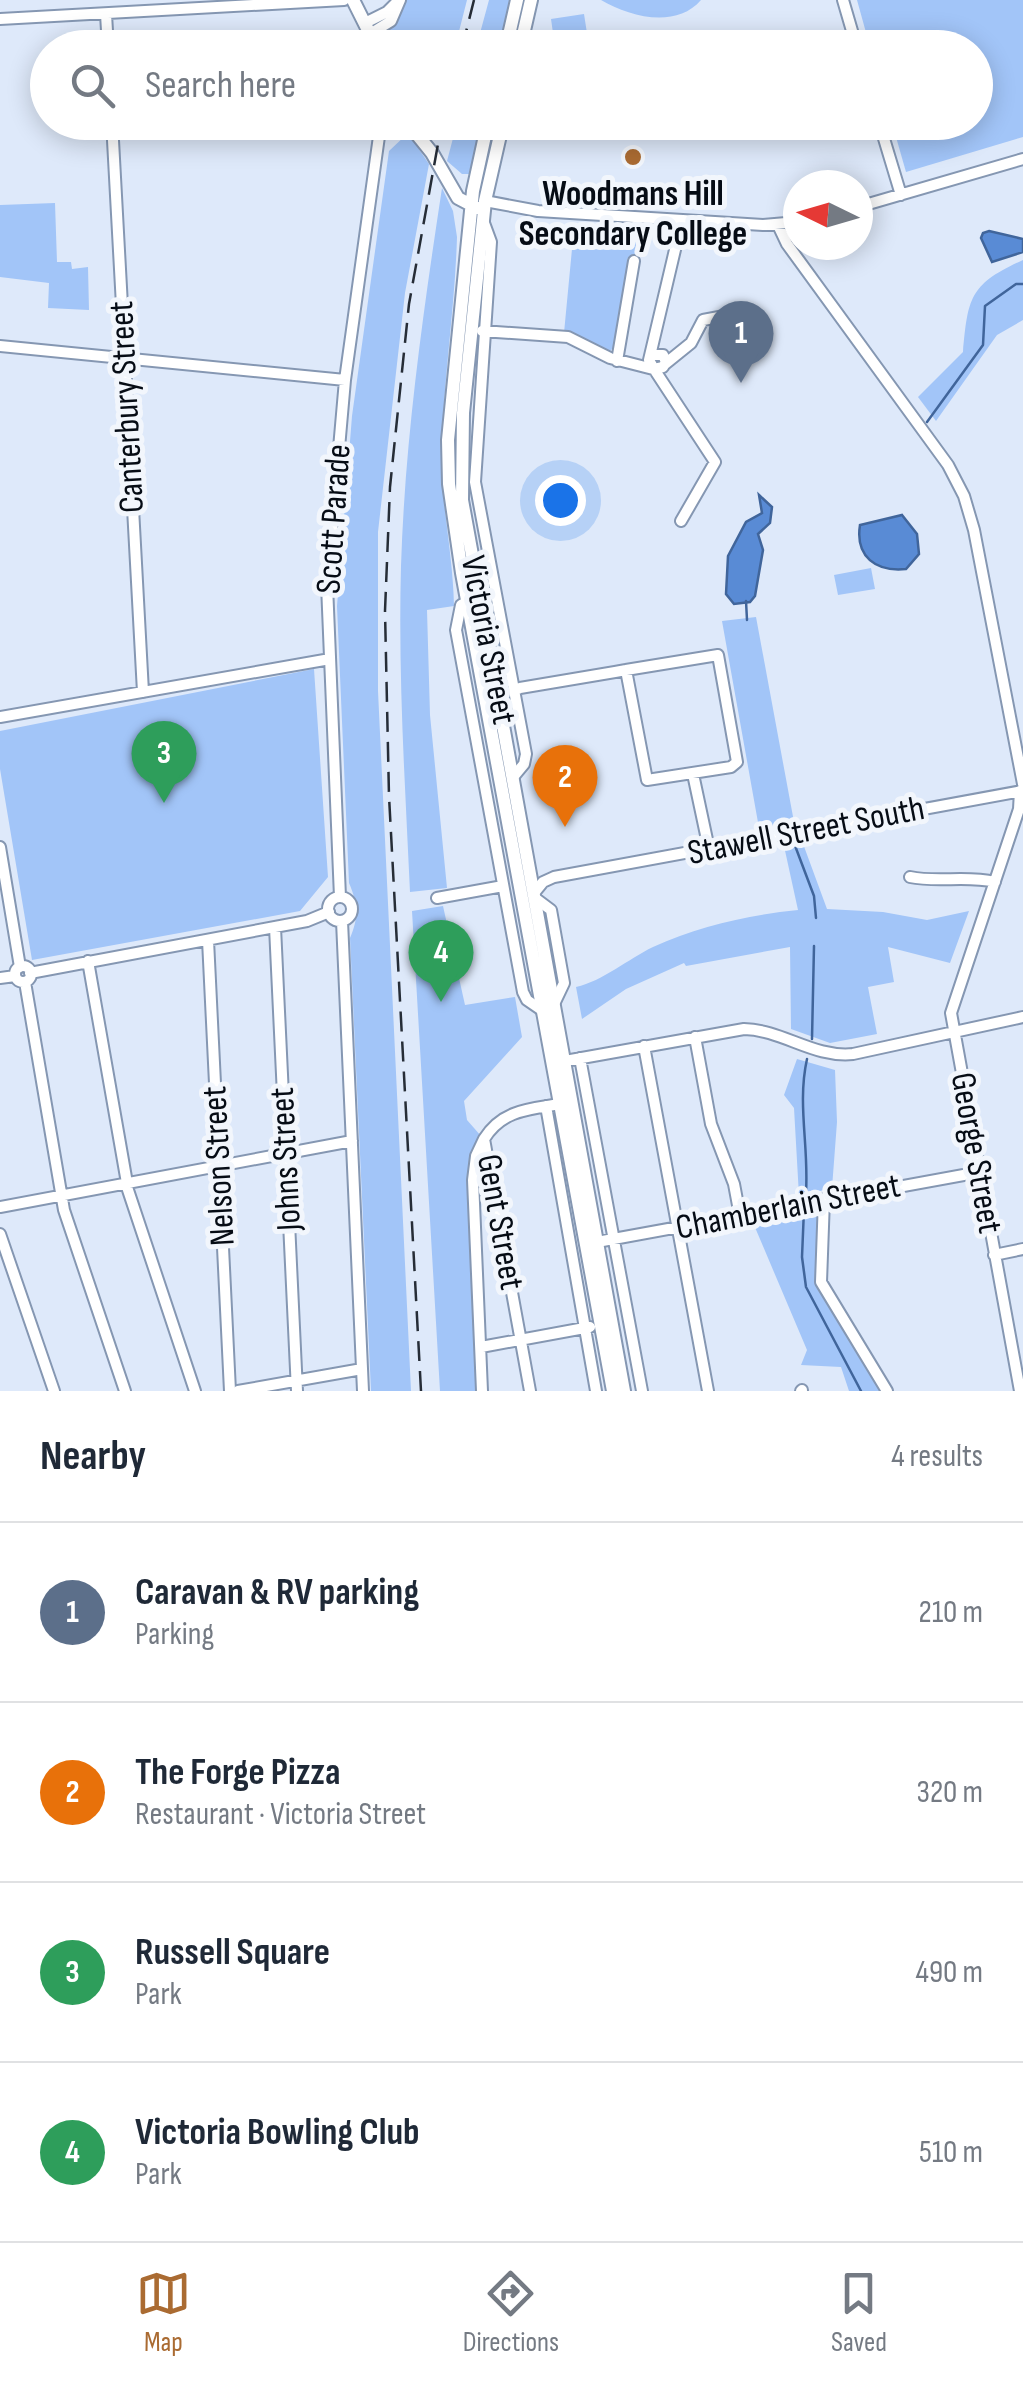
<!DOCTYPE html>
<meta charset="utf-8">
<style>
body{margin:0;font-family:"Sofia Sans Condensed",sans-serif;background:#f6f6f7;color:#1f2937}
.compass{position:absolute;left:783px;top:170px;width:90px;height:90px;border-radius:50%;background:#fff;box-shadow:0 5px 25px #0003;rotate:275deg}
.you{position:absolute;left:560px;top:500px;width:35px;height:35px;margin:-25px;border:8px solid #fff;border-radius:50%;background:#1a73e8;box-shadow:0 0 0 15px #1a73e833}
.badge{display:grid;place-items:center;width:65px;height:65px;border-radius:50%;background:#aa6b32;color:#fff;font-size:32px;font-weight:700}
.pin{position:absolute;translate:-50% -82px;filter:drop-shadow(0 2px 5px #0008)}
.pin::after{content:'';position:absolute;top:52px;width:35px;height:30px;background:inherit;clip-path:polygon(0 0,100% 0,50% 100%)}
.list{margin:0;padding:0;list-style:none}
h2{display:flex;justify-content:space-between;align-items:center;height:130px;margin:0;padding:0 40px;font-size:42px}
h2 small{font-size:32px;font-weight:400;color:#747a83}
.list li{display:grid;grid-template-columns:65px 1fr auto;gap:30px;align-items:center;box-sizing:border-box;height:180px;padding:0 40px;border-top:2px solid #e0e1e3}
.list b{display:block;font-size:38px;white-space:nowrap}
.list p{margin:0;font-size:32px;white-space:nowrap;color:#747a83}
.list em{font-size:32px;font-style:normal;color:#747a83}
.icon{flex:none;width:55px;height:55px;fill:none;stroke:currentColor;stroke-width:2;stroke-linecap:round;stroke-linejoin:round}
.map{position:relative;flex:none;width:1023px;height:1391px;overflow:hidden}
.search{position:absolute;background:#fff;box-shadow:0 5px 25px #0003;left:30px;right:30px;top:30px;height:110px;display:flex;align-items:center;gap:25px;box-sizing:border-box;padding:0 35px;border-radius:55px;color:#747a83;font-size:38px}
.sheet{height:850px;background:#fff}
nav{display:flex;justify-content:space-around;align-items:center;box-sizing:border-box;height:140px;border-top:2px solid #e0e1e3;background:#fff;font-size:28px;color:#747a83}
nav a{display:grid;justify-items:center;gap:5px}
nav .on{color:#aa6b32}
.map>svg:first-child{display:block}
</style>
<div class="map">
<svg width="1023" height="1391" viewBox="0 0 1023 1391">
<rect width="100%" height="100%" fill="#dee9fa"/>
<!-- green -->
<path fill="#a2c5f8" d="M404 0H467L455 47H388L385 40Z
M489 0H511L499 47 476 48Z
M601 0H701C676 29 630 17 601 0Z
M857 0H1023V137L906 172 892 123 976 122V48L870 47Z
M584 14 589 46 555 47 551 19Z
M457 123H481L469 174H462L447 161Z
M408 133 429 164 405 293 378 532V691L411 1391H371L350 938C359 917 358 904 349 883L337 606 352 416 389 151Z
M442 188 453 211 457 237C455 309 443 380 442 452 441 504 453 554 454 606L427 610 430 715 447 888 410 892C405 784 398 675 401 566 405 439 423 313 442 188Z
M55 203 57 262H71L72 269 88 267 89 310 48 308 49 283 0 277V205Z
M574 228 644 233 643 249 627 259C633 272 618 325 616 345L608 353 564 333Z
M1023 260V320L997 335 936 421 918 397 963 352C968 297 970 284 1023 260Z
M871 568 875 589 838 595 834 575Z
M756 617 794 822 759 828 722 621Z
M314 669 328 877 300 911 32 960 0 769V731Z
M802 841 827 909 883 912 927 920 969 911 950 963 888 947 894 982 868 987 877 1034 830 1043 791 1029 790 947 686 966 684 963 626 989 582 1019 576 987C603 981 628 959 653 947 699 926 748 915 798 910L784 846Z
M443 906 465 1005 515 997 522 1037 464 1101 467 1120 481 1136 469 1160 477 1391H440L412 911Z
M797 1059 835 1070 837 1122 832 1188 799 1196 794 1108 784 1095Z
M809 1210 821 1218 817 1284 881 1391H849L841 1367 801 1365 807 1350 754 1225Z"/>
<!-- water -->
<path fill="#598bd5" stroke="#40659b" stroke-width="2.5" d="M989 231 1023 239V252L992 262 981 238 983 233Z
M759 495 772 507 770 523 758 534 763 550 755 596 750 602 734 604 726 594 728 556 746 522 762 513Z
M902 515 917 534 919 554 906 569C876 572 855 557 860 525Z"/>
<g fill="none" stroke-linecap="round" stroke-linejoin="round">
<!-- stream -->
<path stroke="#40659b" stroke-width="2.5" d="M927 422 983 345 985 306 1016 284H1023
M746 601 747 620
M794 843 814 896 816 918
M812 1039 814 946
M806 1192C809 1146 797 1104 807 1059
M804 1209 802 1257 806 1287 861 1391"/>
<defs>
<path id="minor" d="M843 0 857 48
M106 14 108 48
M0 19 344 0
M365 23 387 12 397 2
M370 34 391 21 400 0
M112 122 143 692
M879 122 901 195
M485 201 538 211 763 225 798 222
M858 207 1023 159
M484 223 491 242 475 482 526 754 524 764 514 776
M778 225 787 244 948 465 964 496 974 530 1023 784
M482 331 568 337 610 358 653 369
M0 346 345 380
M651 355H663L666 362 663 367 654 369 649 360 682 220
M617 361 634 261
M665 364 691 343 703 320 735 314 751 317
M654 369 715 462 681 521
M467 602 461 605 456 630 523 992 527 1000 543 1011
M514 691 520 688 615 672 626 670 718 655 737 762 731 767 647 780 626 670
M0 717 330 659
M693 774 709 849
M1020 791 1019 809 951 1013 1020 1391
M0 847 20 967
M910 877C939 883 965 875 995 882
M534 893 543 882 554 877 1022 791
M340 897 327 585 345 380 381 122
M328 909a12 12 0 1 1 24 0a12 12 0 1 1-24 0Z
M437 898 503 886
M535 898 551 910 564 983 554 1004
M342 921 363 1391
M275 927 297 1391
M208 940 230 1391
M88 961 127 1183
M15 974a8 8 0 1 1 16 0a8 8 0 1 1-16 0Z
M30 973 307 921 329 912
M0 978 15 976
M25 982 64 1210 125 1391
M695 1037 711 1124 734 1184 740 1216
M644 1046 708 1391
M580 1058 642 1391
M565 1061 744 1029C783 1030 813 1058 853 1054L1023 1017
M546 1106 596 1391
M126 1184 195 1391
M824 1199 821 1282 887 1391
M0 1207 352 1141
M0 1234 54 1391
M597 1242 980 1172
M994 1255 1023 1249
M481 1347 590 1327
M238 1391 362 1369
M482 1391 473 1180 476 1156 484 1139
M530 1391 484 1139C502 1110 529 1109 560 1104
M801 1391 802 1390"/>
<path id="major" d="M353 0 377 48
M506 48 517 0
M520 48 531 0
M407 122 432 153 458 198 477 208
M488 122 473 191 448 440 449 484 462 573 613 1391
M503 122 485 201 463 413 462 500 624 1391"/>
</defs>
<!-- minor casing -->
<use href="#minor" stroke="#8597b2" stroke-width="14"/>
<!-- major casing -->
<use href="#major" stroke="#8597b2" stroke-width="16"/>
<!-- minor -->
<use href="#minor" stroke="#fff" stroke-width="10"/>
<!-- major -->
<use href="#major" stroke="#fff" stroke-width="12"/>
<!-- rail -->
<path stroke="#262d37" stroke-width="2.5" stroke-dasharray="20 10" stroke-linecap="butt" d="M462 48 474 0
M421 1391 389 796 385 611 390 487 409 304 442 122"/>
</g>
<!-- markers -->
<circle fill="#aa6b32" stroke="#f2f6fc" stroke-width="4" cx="633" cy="157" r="10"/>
<g text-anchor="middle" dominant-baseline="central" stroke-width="10" stroke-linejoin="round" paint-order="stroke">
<!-- poi labels -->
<g font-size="35" font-weight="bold" fill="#060c15" stroke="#f2f6fc">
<text x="633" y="194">Woodmans Hill<tspan x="633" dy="40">Secondary College</tspan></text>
</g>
<!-- street labels -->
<g font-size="35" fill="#060c15" stroke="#f2f6fc">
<text transform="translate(127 407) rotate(-93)">Canterbury Street</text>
<text transform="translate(334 519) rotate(-86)">Scott Parade</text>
<text transform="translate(488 640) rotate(79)">Victoria Street</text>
<text transform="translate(806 831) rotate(-11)">Stawell Street South</text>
<text transform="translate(976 1153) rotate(80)">George Street</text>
<text transform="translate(286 1159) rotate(-93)">Johns Street</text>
<text transform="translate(219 1166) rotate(-93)">Nelson Street</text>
<text transform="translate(788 1207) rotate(-11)">Chamberlain Street</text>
<text transform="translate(500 1222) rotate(80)">Gent Street</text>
</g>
</g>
</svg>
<svg class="compass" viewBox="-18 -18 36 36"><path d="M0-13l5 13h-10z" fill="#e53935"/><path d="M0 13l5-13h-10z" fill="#747a83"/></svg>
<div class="you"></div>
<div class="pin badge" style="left:741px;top:383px;background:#5c6f8a">1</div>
<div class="pin badge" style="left:565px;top:827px;background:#e8710a">2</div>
<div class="pin badge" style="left:164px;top:803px;background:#2e9e5b">3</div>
<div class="pin badge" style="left:441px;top:1002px;background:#2e9e5b">4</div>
<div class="search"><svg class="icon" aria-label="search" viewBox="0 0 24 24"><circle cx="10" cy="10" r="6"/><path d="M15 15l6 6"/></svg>Search here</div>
</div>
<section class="sheet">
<h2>Nearby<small>4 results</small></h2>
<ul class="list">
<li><span class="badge" style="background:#5c6f8a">1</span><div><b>Caravan &amp; RV parking</b><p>Parking</p></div><em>210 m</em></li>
<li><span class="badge" style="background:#e8710a">2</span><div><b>The Forge Pizza</b><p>Restaurant · Victoria Street</p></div><em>320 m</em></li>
<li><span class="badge" style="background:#2e9e5b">3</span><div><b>Russell Square</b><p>Park</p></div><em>490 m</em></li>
<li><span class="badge" style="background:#2e9e5b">4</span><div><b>Victoria Bowling Club</b><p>Park</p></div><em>510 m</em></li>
</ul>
</section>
<nav>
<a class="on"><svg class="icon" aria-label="map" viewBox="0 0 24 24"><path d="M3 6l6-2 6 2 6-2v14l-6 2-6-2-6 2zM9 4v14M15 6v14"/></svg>Map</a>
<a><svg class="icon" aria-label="directions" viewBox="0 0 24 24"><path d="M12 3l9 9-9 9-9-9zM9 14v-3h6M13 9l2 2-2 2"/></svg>Directions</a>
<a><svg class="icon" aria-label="saved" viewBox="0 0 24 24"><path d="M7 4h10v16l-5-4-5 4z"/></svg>Saved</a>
</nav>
